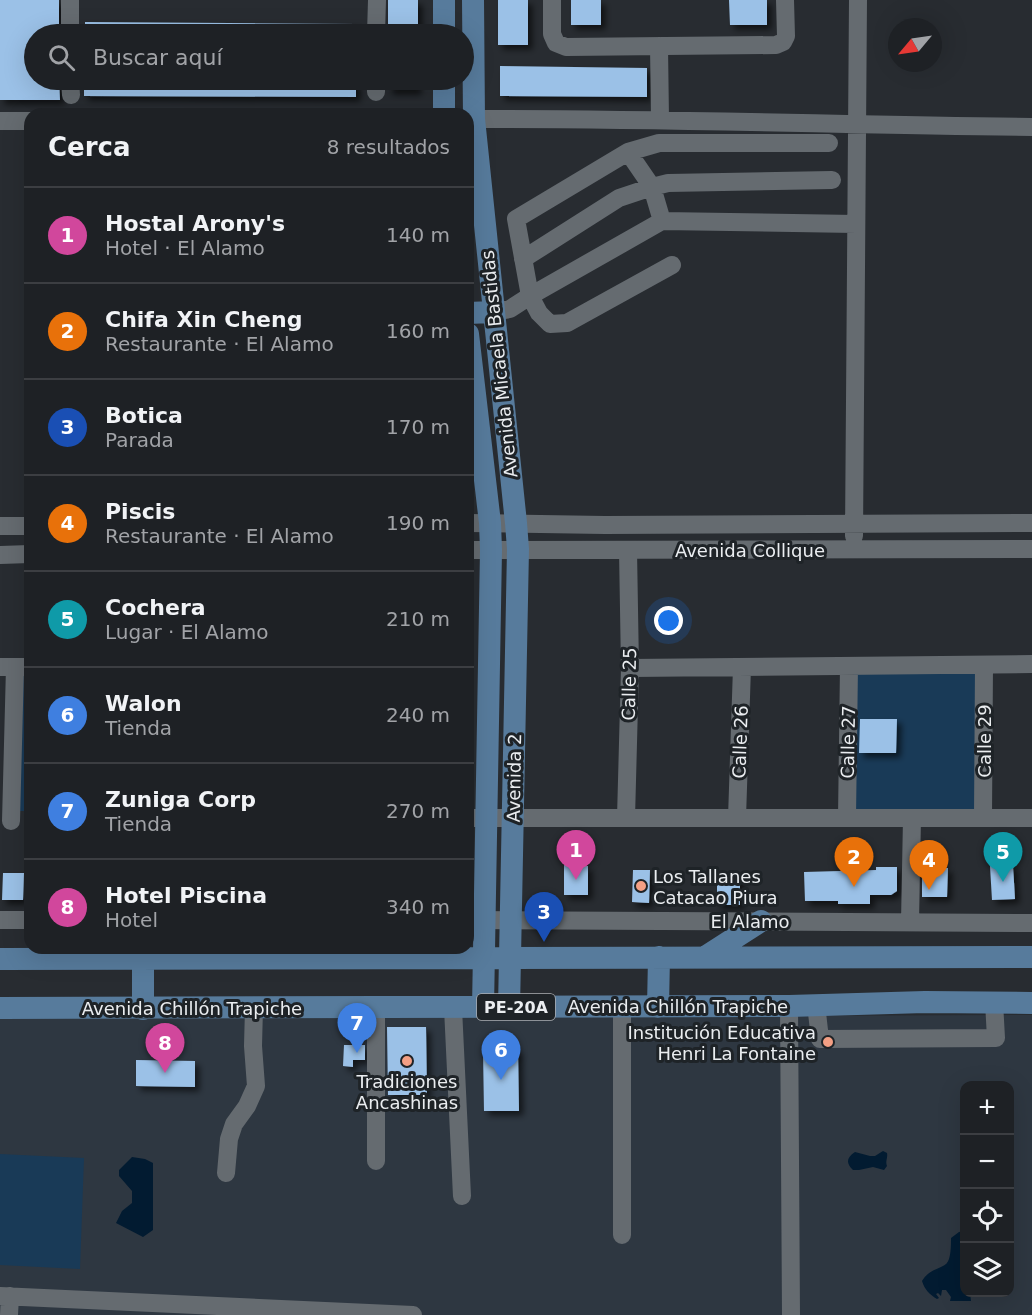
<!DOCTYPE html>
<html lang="es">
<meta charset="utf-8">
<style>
body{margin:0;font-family:"DejaVu Sans",sans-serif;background:#26292d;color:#f1f3f6}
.controls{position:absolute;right:18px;bottom:18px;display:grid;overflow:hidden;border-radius:12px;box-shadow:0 6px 24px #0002}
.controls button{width:54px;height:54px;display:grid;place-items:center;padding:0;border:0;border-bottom:2px solid #3c3e42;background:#1e2125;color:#f1f3f6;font:30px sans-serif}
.compass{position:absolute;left:888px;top:18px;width:54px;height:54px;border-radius:50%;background:#1e2125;box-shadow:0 6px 24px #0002;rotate:241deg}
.you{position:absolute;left:669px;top:621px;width:21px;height:21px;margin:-15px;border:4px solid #fff;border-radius:50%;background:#1a73e8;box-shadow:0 0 0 9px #1a73e833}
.badge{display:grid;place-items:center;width:39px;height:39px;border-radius:50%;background:#8c9099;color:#fff;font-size:20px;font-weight:700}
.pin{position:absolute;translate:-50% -50px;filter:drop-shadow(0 2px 3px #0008)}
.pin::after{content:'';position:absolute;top:32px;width:21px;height:18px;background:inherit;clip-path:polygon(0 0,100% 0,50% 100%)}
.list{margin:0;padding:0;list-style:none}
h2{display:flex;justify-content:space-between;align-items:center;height:78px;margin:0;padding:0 24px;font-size:26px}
h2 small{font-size:20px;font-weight:400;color:#a1a3a7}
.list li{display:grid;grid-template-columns:39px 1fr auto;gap:18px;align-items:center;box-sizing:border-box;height:96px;padding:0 24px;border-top:2px solid #3c3e42}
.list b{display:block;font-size:22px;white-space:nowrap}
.list p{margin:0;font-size:20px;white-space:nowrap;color:#a1a3a7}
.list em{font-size:20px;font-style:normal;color:#a1a3a7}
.icon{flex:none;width:33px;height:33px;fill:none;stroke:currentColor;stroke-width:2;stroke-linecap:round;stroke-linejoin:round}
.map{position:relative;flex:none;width:1032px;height:1315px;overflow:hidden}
.search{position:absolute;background:#1e2125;box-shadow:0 6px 24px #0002;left:24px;top:24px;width:450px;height:66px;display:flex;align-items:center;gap:15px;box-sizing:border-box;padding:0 21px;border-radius:33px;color:#a1a3a7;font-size:22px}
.panel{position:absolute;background:#1e2125;box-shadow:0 6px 24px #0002;left:24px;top:108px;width:450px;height:846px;border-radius:18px}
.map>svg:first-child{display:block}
</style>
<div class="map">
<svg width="1032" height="1315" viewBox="0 0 1032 1315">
<defs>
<filter id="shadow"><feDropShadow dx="4.5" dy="4.5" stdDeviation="3" flood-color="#0009"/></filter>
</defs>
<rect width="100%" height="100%" fill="#282c31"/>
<!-- built -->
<path fill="#2e3741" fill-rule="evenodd" d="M1032 1015V1315H0V1019ZM964 1086H1010V1292H964Z"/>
<!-- green -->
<path fill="#193a57" d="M22 673 30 674V811H20Z
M854 673H978V811L852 810Z
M0 1154 84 1158 80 1269 0 1265Z"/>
<!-- water -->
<path fill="#021b31" d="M883 1151 887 1153C888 1158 885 1161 887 1166L884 1170 873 1167 859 1170H853C846 1163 846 1158 855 1152L870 1156H875Z
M132 1157 145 1159 153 1163V1230L143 1237 116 1223 122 1211 132 1203V1191L119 1176V1170Z
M964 1231V1292L970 1293 971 1301H950L951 1297 946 1290H942L941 1296 938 1293 936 1294 939 1298 937 1299C929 1294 925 1290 922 1281 931 1266 946 1270 949 1259 951 1253 951 1244 951 1238L959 1232Z"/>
<!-- building -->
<path fill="#9bc1e7" filter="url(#shadow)" d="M0 0H59V34H34V80H59L60 100H0Z
M388 0H418V34H388Z
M498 0H528V45H498Z
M571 0H601V25H571Z
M729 0H767V25H730Z
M85 22 356 24V34H85Z
M500 66 647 68V97L500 96Z
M84 80H356V97L84 96Z
M388 80H417V90H388Z
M860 719H897L896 753H859Z
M564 865 588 866V895H564Z
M1013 865 1015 899 992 900 990 866Z
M876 867H897V891L891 895H870V904H838V901H805L804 872 876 870Z
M922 868H948L947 897H922Z
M633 870H650L649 903 632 902Z
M3 873H24L23 900H2Z
M717 876H740V905H717Z
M387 1027H426L427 1095H388Z
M344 1045H365V1060H353V1067L343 1066Z
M518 1049 519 1111H484L483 1050Z
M136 1060 195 1061V1087L136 1086Z"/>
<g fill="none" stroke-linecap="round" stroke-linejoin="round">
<!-- minor -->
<path stroke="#656b70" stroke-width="18" d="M70 0V34
M552 0V34L556 43 566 47 776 45 783 42 786 36 785 0
M376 34 377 0
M659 46 660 119
M70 80 71 95
M376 92V80
M468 119C656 118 844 125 1032 127
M0 121H30
M628 152 652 187 662 221
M523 259 619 198 652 187 668 183 832 180
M672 265 567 323 550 324 539 313 530 296 516 219 628 152 659 143H829
M493 312 510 309 530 296 662 221 856 224
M468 523 605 525 1032 523
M0 526H30
M854 536 858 0
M468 550 1032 549
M0 555 30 554
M0 667H30
M630 668 1032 664
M468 818H1032
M626 818 630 668 628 550
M737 818 742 667
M847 818 849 666
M983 818 984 665
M11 821 15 667
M0 920H30
M468 920 1032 923
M910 922 912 818
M816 1004 820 1039 996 1038 994 1002
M789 1006 791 1315
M622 1007V1235
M453 1008 462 1196
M376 1161V1008
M226 1173 229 1139 234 1124 247 1106 256 1086 253 1046 254 1008
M0 1296 413 1315
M9 1315 10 1296"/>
<!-- major -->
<path stroke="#577b9c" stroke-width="22" d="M473 0 474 119 516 523 518 549 509 1008
M444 34V0
M444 114V80
M468 313 493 312
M468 334 490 523 491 550 483 1008
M143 948V1009
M705 957 761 921
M0 959 1032 957
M658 1007 659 957
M0 1008 789 1006 925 1002 1032 1003"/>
</g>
<!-- markers -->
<g fill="#f39f84" stroke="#1e2327" stroke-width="2">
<circle cx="641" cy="886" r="6"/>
<circle cx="828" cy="1042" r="6"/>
<circle cx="407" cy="1061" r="6"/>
</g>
<g text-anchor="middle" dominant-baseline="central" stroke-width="6" stroke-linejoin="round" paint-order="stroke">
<!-- shield labels -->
<rect fill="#1e2327" stroke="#adb0b4" stroke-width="1.5" x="477" y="994" width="78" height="26" rx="4.5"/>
<g font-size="16" font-weight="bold" fill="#eaedf0">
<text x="516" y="1007">PE-20A</text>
</g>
<!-- street labels -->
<g font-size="18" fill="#eaedf0" stroke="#1e2327">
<text transform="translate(499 364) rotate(-96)">Avenida Micaela Bastidas</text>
<text x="750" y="550">Avenida Collique</text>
<text transform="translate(629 684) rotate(-89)">Calle 25</text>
<text transform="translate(984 741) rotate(-90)">Calle 29</text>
<text transform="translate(740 742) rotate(-88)">Calle 26</text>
<text transform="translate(848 742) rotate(-89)">Calle 27</text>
<text transform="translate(514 778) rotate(-89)">Avenida 2</text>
<text x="750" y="921">El Alamo</text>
<text x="678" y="1006">Avenida Chillón Trapiche</text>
<text x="192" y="1008">Avenida Chillón Trapiche</text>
</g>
<!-- poi labels -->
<g font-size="18" fill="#eaedf0" stroke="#1e2327" text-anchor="start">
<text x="653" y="876">Los Tallanes<tspan x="653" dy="21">Catacao Piura</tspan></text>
<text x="816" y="1032" text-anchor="end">Institución Educativa<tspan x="816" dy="21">Henri La Fontaine</tspan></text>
<text x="407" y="1081" text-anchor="middle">Tradiciones<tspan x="407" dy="21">Ancashinas</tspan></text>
</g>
</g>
</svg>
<div class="controls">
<button>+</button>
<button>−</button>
<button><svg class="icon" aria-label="locate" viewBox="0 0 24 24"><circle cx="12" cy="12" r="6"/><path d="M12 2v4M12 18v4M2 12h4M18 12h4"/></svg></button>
<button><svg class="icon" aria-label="layers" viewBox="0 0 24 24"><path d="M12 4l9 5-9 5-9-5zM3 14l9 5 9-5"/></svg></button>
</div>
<svg class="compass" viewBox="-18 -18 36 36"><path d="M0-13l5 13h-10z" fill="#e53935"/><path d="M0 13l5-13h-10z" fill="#a1a3a7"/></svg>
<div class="you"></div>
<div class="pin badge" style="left:576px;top:880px;background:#d1479c">1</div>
<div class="pin badge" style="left:854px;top:887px;background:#e8710a">2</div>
<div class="pin badge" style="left:544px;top:942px;background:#1a4fb4">3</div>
<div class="pin badge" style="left:929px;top:890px;background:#e8710a">4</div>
<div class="pin badge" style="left:1003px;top:882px;background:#0f9aa8">5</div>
<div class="pin badge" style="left:501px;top:1080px;background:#3f7fe0">6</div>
<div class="pin badge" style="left:357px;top:1053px;background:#3f7fe0">7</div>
<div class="pin badge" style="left:165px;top:1073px;background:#d1479c">8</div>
<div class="search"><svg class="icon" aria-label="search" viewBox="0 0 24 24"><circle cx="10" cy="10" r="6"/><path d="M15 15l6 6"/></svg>Buscar aquí</div>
<section class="panel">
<h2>Cerca<small>8 resultados</small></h2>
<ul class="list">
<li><span class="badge" style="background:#d1479c">1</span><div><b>Hostal Arony's</b><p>Hotel · El Alamo</p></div><em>140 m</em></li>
<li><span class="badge" style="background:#e8710a">2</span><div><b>Chifa Xin Cheng</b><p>Restaurante · El Alamo</p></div><em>160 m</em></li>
<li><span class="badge" style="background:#1a4fb4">3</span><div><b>Botica</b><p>Parada</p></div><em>170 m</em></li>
<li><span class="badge" style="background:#e8710a">4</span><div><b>Piscis</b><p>Restaurante · El Alamo</p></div><em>190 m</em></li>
<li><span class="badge" style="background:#0f9aa8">5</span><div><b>Cochera</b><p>Lugar · El Alamo</p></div><em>210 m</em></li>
<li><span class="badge" style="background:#3f7fe0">6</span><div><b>Walon</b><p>Tienda</p></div><em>240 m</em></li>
<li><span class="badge" style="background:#3f7fe0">7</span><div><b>Zuniga Corp</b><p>Tienda</p></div><em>270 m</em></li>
<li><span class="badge" style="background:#d1479c">8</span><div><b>Hotel Piscina</b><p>Hotel</p></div><em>340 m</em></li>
</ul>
</section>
</div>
